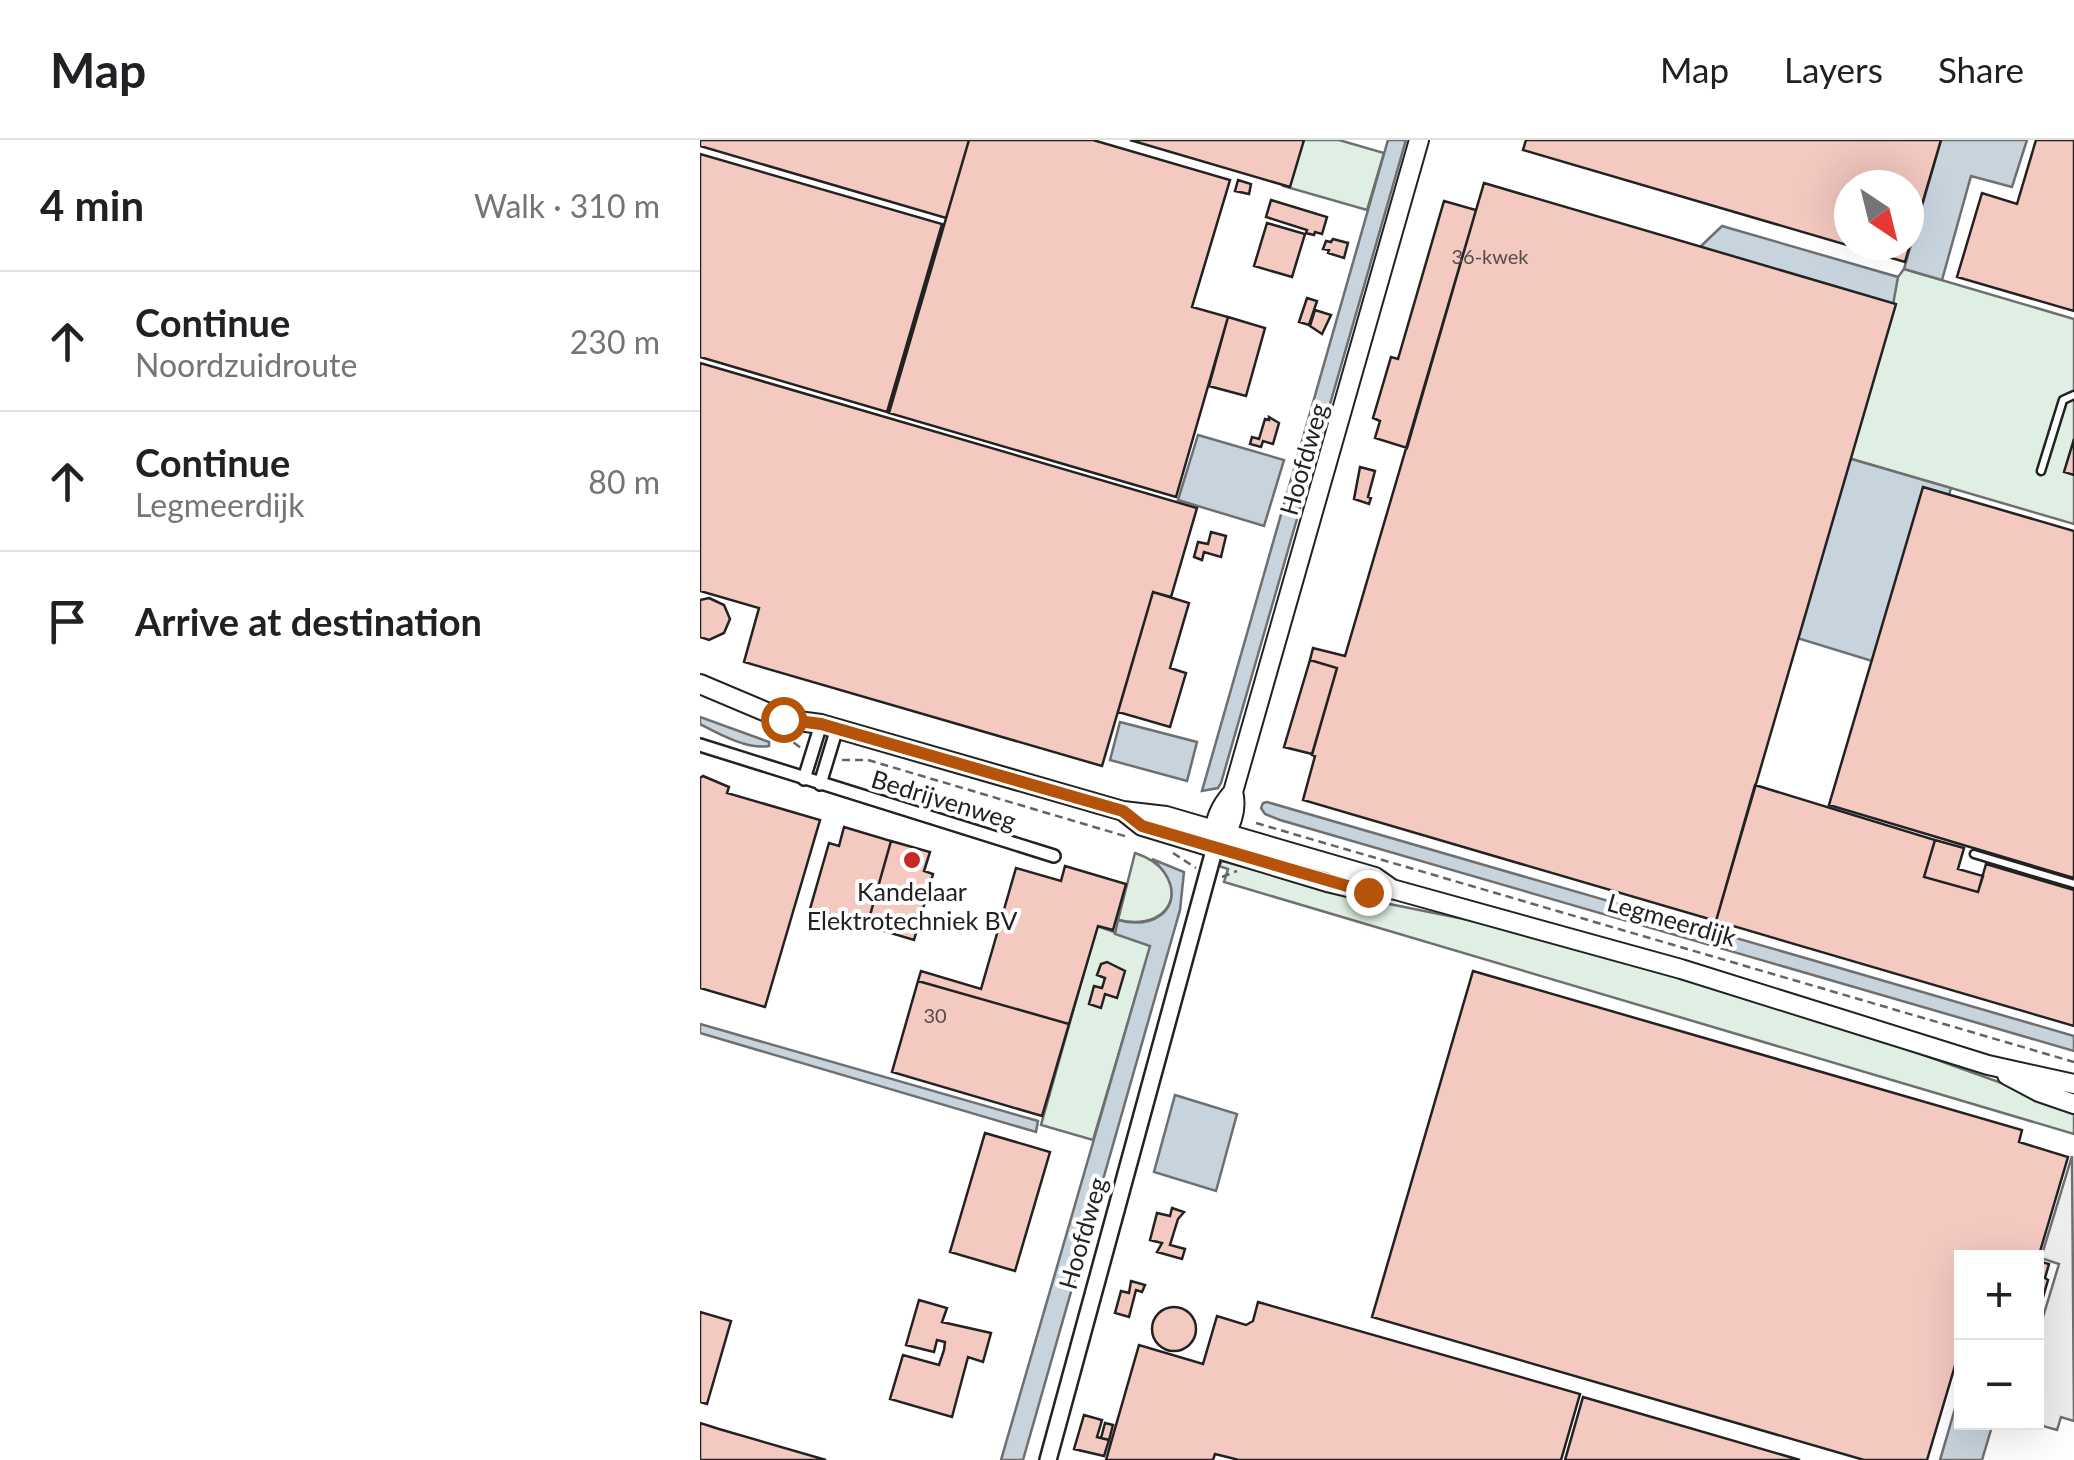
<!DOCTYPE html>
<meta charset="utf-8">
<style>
body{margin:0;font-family:Lato,sans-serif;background:#f6f6f6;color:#202124}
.controls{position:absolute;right:30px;bottom:30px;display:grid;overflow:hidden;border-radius:0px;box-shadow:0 10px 40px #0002}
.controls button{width:90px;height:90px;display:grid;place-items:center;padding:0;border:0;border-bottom:2px solid #e0e0e0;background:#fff;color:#202124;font:50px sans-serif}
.compass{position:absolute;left:1134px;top:30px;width:90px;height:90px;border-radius:50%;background:#fff;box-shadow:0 10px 40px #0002;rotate:145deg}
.stop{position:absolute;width:30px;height:30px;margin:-22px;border:8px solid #b45309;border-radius:50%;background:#fff}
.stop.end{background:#b45309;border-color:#fff;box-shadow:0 2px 10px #0008}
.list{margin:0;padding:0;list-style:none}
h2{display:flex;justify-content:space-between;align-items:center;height:130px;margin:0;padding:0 40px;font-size:42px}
h2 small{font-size:32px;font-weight:400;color:#757577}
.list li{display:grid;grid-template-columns:65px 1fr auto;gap:30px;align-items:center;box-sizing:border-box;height:140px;padding:0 40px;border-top:2px solid #e0e0e0}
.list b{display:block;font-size:38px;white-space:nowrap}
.list p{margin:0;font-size:32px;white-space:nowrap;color:#757577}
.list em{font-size:32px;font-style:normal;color:#757577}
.icon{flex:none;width:55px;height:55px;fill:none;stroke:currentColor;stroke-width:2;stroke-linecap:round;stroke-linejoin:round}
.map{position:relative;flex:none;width:1374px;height:1320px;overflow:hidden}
header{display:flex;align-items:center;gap:60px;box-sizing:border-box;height:140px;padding:0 50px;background:#fff;border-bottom:2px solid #e0e0e0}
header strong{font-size:48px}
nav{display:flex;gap:55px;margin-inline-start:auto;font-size:35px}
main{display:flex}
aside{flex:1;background:#fff}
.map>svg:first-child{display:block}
</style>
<header>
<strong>Map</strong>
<nav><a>Map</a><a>Layers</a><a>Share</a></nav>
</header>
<main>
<aside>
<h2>4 min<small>Walk · 310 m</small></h2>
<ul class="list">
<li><svg class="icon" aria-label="ahead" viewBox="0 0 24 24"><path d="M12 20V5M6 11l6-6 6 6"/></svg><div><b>Continue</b><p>Noordzuidroute</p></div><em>230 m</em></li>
<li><svg class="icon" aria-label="ahead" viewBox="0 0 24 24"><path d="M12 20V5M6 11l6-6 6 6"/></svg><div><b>Continue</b><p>Legmeerdijk</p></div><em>80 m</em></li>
<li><svg class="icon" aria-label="arrive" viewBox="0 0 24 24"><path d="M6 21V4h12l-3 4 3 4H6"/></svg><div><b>Arrive at destination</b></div></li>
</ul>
</aside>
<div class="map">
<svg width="1374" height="1320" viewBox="0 0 1374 1320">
<rect width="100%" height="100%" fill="#fff"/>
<!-- green -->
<path fill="#e0efe3" stroke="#6f6f6f" stroke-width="2.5" d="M597 0H639L684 13 667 70 583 46Z
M1204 129 1374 179V384L1148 318 1198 137Z
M435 713C492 731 480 794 418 780Z
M522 721 645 755 818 790 1106 873 1374 969V994L524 742 528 729 519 726Z
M397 786 451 805 393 1000 341 985Z"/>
<!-- parking -->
<path fill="#ededed" stroke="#6f6f6f" stroke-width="2.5" d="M1372 1016 1374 1281 1361 1277 1357 1290 1332 1283 1336 1282 1337 1197 1359 1124 1341 1118Z"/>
<!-- water -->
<path fill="#c7d3dd" stroke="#6f6f6f" stroke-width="2.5" d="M688 0H706L521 643 518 648 502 651Z
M1241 0H1327L1312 47 1271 36 1242 140 1204 129Z
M1022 86 1198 137 1193 165 999 108Z
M498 295 584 320 564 386 478 360Z
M1148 318 1251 348 1198 529 1097 498Z
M0 577 69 602V606C48 610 19 594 0 584Z
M420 582 497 602 487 641 410 620Z
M567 662 1374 896V911L580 680 565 674 561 668 563 663Z
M452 719 484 732 480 770 323 1320H301L450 806 415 794 418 780C466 793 492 753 452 719Z
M0 884 338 981 336 992 0 893Z
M475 955 537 974 516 1051 454 1032Z
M1261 1248 1262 1282 1293 1283 1282 1320H1240Z"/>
<!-- building -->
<path fill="#f3c9c0" stroke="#222" stroke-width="2.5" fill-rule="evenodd" d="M0 0H269L246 78 0 6Z
M269 0H393L530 40 492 167 528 177 476 357 189 273Z
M430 0H604L590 47Z
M826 0H1241L1205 122 823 10ZM1149 45H1209V105H1149Z
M1336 0H1374V171L1257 137 1282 53 1317 64Z
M0 14 242 84 187 272 0 217Z
M538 40 551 44 549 54 535 51Z
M784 43 1196 164 1016 781 603 660 615 616 612 615 637 528 610 520 613 508 645 516Z
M571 60 627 77 622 94 615 92 614 95 606 93 607 90 566 77Z
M744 61 776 70 707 308 675 298 680 281 673 278 691 217 698 219Z
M567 83 605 94 592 137 554 126Z
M633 99 648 103 644 118 628 113 629 110 623 109 626 101 631 102Z
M607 158 617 161 609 185 599 182Z
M615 170 631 175 622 194 610 186Z
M528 177 565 188 546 256 509 246Z
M0 223 497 368 471 457 453 452 402 626 44 522 59 468 0 451Z
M569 277 579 283 573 304 563 301 561 307 550 304 552 297 559 299 565 279 569 280Z
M1374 299V335L1364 332Z
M660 327 675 331 668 357 671 358 669 364 654 359Z
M1223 347 1374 391V738L1129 665Z
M511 392 526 396 521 417 504 412 502 420 494 417 498 402 508 404Z
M453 452 489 463 470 528 486 533 470 587 418 572Z
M9 458 24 465 30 479 24 493 9 500 0 497V460Z
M610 520 637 528 612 614 584 607Z
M3 636 29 647 27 653 120 680 65 867 0 848V638Z
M1055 645 1235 700 1224 737 1278 752 1286 724 1374 750V886L1016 781Z
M144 687 191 701 167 786 110 769 129 703 139 706Z
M1235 700 1264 708 1258 729 1283 736 1278 752 1224 737Z
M191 701 230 712 224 731 233 734 214 800 167 786Z
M365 726 426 744 413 790 398 786 369 884 218 841 221 831 281 849 316 728 361 741Z
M407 822 425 831 417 858 405 854 401 868 389 864 394 846 402 848 405 838 397 835 401 824Z
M773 831 1322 990 1319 1002 1368 1017 1336 1125V1118H1262V1202L1227 1320H1164L672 1177Z
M218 841 369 884 342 976 192 932Z
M285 993 350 1012 315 1131 250 1112Z
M472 1068 484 1072 478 1079 470 1105 485 1109 482 1119 457 1112 462 1103 450 1100 457 1073 470 1076Z
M1338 1121 1349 1124 1345 1138 1348 1140 1337 1178Z
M431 1141 445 1145 442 1152 436 1150 429 1177 415 1173 421 1151 429 1153Z
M219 1160 247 1168 242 1182 291 1193 283 1222 268 1217 252 1277 190 1259 203 1215 239 1225 244 1210 245 1202 237 1200 234 1212 206 1205Z
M558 1162 880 1254 861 1320H539L515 1314 513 1320H406L439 1205 503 1224 517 1176 546 1185 553 1181Z
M452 1189a22 22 0 1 1 44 0a22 22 0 1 1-44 0Z
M0 1172 31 1181 7 1264 0 1262Z
M883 1257 1100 1320H865Z
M384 1275 402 1280 397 1297 409 1300 404 1316 374 1309Z
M0 1283 19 1289 126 1320H0Z
M405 1283 413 1285 409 1300 401 1298Z"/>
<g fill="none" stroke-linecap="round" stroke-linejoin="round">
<defs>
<path id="service" d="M1341 331 1363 260 1374 255
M1274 714 1374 744"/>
<path id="minor" d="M0 605 354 716
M104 639 121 584
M120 644 137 588"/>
<path id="tertiary" d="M348 1320 515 707"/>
<path id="secondary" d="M515 701C513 681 520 667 533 652
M519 703C530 689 538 670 533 652L719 0"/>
<path id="primary" d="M0 544 83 579 121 584 423 671 466 676 675 737 692 749 981 829 1288 925 1374 944
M423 671 442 686 627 742 669 752 692 749
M1307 935 1339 952 1374 964"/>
</defs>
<!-- service casing -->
<use href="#service" stroke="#222" stroke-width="11"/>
<!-- minor casing -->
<use href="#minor" stroke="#222" stroke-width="16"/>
<!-- tertiary casing -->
<use href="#tertiary" stroke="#222" stroke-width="20"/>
<!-- secondary casing -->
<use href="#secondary" stroke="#222" stroke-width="22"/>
<!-- primary casing -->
<use href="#primary" stroke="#222" stroke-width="22"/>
<!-- path -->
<path stroke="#646464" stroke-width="2.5" stroke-dasharray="8 5" stroke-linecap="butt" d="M83 595 101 608
M142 620H168L428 697
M556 683 1374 922
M473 713 496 728
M522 737 537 731"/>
<!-- service -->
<use href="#service" stroke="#fff" stroke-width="6"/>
<!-- minor -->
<use href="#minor" stroke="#fff" stroke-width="11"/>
<!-- tertiary -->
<use href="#tertiary" stroke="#fff" stroke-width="15"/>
<!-- secondary -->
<use href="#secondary" stroke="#fff" stroke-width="18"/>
<!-- primary -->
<use href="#primary" stroke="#fff" stroke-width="18"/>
</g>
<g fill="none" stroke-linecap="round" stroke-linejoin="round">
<!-- route -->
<path stroke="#b45309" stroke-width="12" d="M83 579 121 584 423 671 442 686 668 752"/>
</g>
<!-- markers -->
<circle fill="#c62828" stroke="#fff" stroke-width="4" cx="212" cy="720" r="10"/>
<g text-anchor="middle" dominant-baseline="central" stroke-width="8" stroke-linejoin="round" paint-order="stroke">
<!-- number labels -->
<g font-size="20" fill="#564c4a">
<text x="790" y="116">36-kwek</text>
<text x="235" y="875">30</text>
</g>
<!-- street labels -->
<g font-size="25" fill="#222" stroke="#fff">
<text transform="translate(603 319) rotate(-74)">Hoofdweg</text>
<text transform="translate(244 659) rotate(17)">Bedrijvenweg</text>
<text transform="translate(972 779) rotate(16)">Legmeerdijk</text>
<text transform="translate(382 1093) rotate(-74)">Hoofdweg</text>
</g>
<!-- poi labels -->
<g font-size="25" fill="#222" stroke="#fff">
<text x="212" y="751">Kandelaar<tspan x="212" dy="29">Elektrotechniek BV</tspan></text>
</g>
</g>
</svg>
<div class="controls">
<button>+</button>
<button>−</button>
</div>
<svg class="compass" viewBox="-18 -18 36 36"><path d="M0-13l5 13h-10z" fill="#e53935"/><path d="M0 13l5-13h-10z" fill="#757577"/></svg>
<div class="stop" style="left:83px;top:579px"></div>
<div class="stop end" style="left:668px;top:752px"></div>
</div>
</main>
